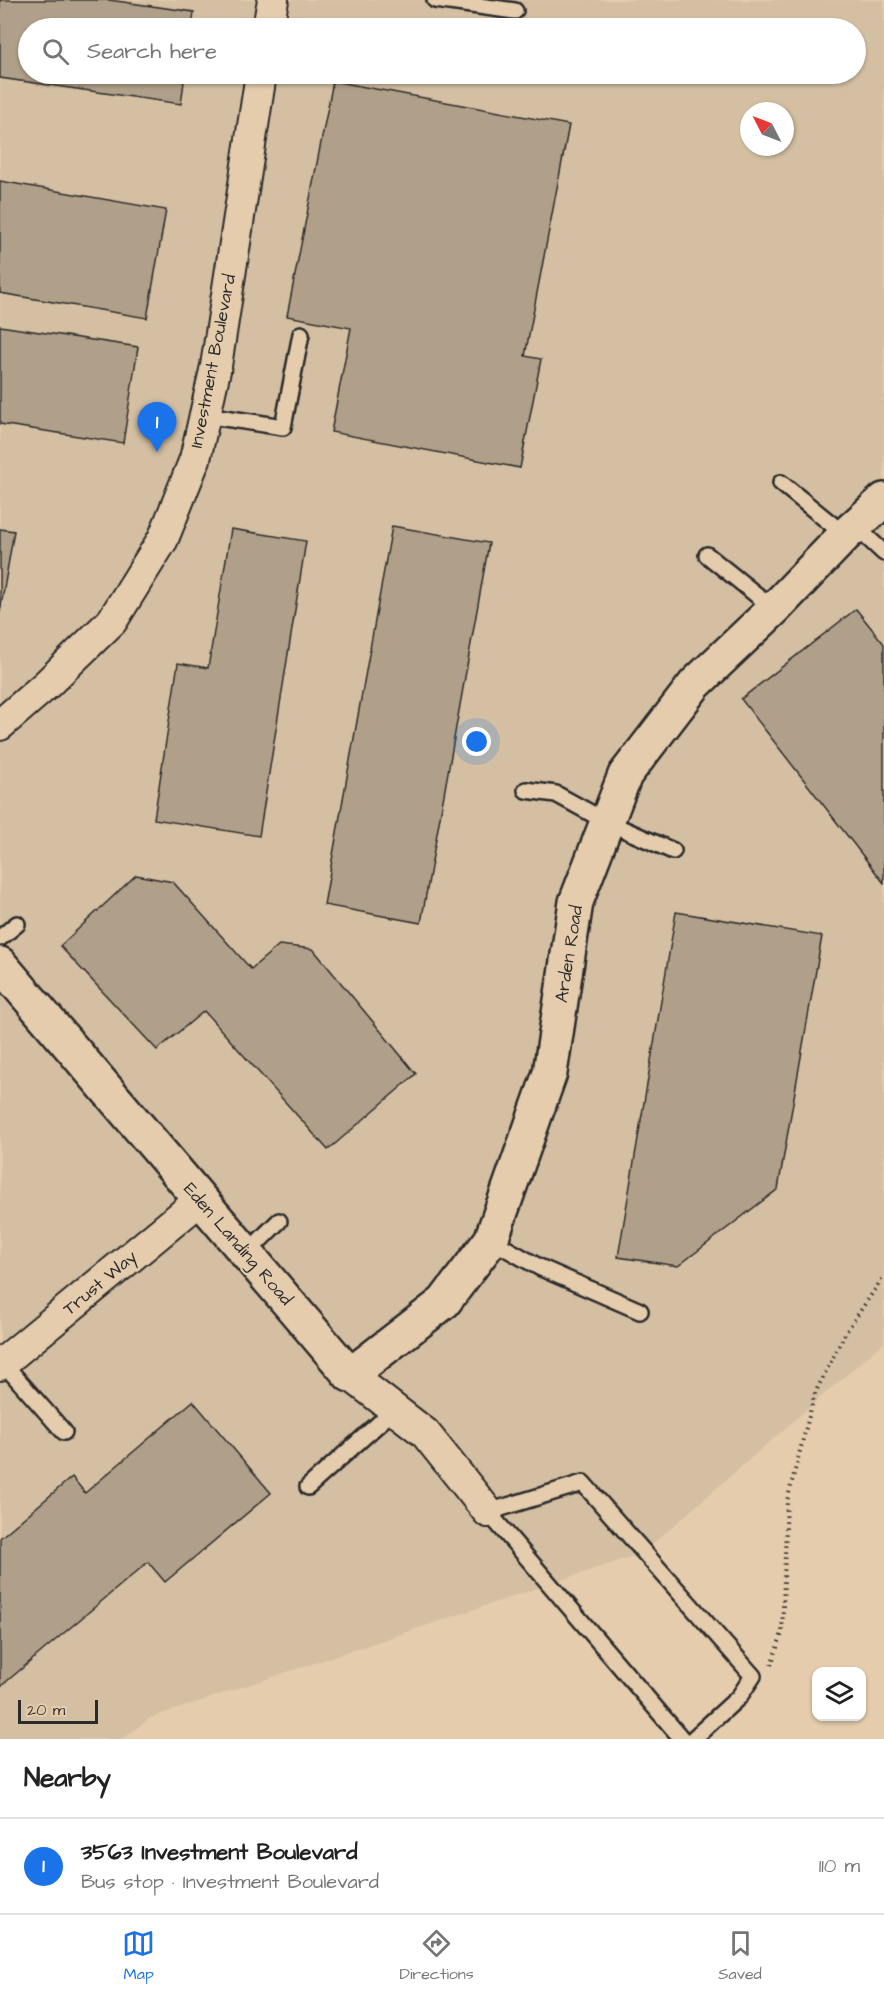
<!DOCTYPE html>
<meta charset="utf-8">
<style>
body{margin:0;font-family:"Architects Daughter",sans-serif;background:#f2f2f2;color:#222}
.controls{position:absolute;right:18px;bottom:18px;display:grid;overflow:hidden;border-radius:12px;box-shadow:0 2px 4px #0004}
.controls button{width:54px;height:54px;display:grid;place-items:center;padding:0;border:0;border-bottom:2px solid #e0e0e0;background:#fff;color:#222;font:30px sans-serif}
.compass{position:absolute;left:740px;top:102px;width:54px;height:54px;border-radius:50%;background:#fff;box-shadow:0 2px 4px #0004;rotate:312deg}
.scale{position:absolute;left:18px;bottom:15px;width:80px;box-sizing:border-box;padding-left:6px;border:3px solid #2b2b2b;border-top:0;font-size:16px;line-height:21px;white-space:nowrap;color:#2b2b2b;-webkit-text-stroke:4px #e4ccad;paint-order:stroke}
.you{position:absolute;left:477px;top:742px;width:21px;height:21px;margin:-15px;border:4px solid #fff;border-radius:50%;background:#1a73e8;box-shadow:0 0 0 9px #1a73e833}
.badge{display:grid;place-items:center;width:39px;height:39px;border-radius:50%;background:#1a73e8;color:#fff;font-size:20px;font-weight:700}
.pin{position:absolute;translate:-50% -50px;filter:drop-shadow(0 2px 3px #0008)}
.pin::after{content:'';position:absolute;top:32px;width:21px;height:18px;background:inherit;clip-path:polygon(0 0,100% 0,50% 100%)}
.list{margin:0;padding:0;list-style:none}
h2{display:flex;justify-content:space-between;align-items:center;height:78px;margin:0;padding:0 24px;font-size:26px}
h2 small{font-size:20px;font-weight:400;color:#767676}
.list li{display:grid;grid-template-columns:39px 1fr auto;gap:18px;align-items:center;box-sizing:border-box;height:96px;padding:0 24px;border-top:2px solid #e0e0e0}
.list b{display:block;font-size:22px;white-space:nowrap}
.list p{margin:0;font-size:20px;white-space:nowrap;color:#767676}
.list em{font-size:20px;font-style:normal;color:#767676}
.icon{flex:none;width:33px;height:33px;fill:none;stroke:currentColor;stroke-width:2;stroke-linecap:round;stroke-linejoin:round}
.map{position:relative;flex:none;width:884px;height:1739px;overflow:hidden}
.search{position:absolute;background:#fff;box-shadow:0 2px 4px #0004;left:18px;right:18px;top:18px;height:66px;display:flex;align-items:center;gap:15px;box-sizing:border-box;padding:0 21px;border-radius:33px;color:#767676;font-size:22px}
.sheet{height:174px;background:#fff}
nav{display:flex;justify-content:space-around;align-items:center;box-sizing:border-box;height:84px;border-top:2px solid #e0e0e0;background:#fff;font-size:16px;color:#767676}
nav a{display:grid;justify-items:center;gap:3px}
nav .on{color:#1a73e8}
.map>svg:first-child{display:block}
</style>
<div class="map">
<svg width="884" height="1739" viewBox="0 0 884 1739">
<rect width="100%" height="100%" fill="#e4ccad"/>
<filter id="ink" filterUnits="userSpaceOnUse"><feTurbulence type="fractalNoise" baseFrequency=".0167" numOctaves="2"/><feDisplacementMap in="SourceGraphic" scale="12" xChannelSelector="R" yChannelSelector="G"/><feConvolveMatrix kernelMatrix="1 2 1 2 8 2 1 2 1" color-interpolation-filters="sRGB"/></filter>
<g filter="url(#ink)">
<!-- built -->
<path fill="#d4bfa2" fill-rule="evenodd" d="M0 0H884V1342L642 1553 150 1718 123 1739H0ZM28 28H856V74H28ZM749 111H785V147H749Z"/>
<!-- building -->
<path fill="#b0a089" stroke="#2b2b2b" stroke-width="1.5" d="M0 0H109L194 12 192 28H28V74H185L181 104 0 78Z
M333 81 569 125 525 356 541 359 520 468 331 432 351 328 287 316Z
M0 181 166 210 147 318 0 293Z
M0 326 138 347 123 443 0 424Z
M392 526 489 543 421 923 324 905Z
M0 529 14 531 0 612Z
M231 529 306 541 259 836 154 819 178 663 208 668Z
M856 609 884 644V883L741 699Z
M136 875 173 882 251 969 279 945 313 949 416 1074 328 1150 204 1011 157 1050 60 946Z
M676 912 822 936 778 1189 678 1266 618 1257Z
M193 1401 271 1493 165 1582 148 1562 0 1687V1538L72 1477 85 1493Z"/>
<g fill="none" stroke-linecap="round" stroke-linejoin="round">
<defs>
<path id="lane" d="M435 0 515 11
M205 415 283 427 301 334
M781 483 845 535
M855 526 884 553
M707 555 774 609
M526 790 556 794 607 822 673 851
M0 938 17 924
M491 1240 539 1267 640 1311
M246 1254 279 1221
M3 1363 64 1432
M308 1487 395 1409
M682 1739 488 1512 583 1483 753 1676 739 1697 693 1739"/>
<path id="street" d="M268 28 273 0
M0 725 46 685 112 621 163 539 195 459 216 366 261 74
M0 1365 200 1200
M350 1375 425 1433 488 1512"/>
<path id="secondary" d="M0 964 350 1375 444 1302 491 1240 550 1073 576 902 625 775 695 684 774 609 845 535 884 500"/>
</defs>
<!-- lane casing -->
<use href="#lane" stroke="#2b2b2b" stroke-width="20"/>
<!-- street casing -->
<use href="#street" stroke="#2b2b2b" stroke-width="34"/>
<!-- secondary casing -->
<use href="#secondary" stroke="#2b2b2b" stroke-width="38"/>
<!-- path -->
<path stroke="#2b2b2b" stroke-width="4" stroke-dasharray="1.5 4.5" stroke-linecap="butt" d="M771 1665 782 1633 787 1501 815 1393 846 1332 884 1276"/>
<!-- lane -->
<use href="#lane" stroke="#e4ccad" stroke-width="15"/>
<!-- street -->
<use href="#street" stroke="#e4ccad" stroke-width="30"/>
<!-- secondary -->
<use href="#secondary" stroke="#e4ccad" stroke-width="33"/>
</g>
</g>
<g text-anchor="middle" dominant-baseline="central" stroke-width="4.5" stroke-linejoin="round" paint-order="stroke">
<!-- street labels -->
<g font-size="18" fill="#2b2b2b" stroke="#e4ccad">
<text transform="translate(213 361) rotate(-79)">Investment Boulevard</text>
<text transform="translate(569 954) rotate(-81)">Arden Road</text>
<text transform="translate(238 1244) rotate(49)">Eden Landing Road</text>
<text transform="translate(100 1283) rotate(-40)">Trust Way</text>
</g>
</g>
</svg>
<div class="controls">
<button><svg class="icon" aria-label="layers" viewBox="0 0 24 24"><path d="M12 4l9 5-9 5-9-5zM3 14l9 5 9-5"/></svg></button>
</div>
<svg class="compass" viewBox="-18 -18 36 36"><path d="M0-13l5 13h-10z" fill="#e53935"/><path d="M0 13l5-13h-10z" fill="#767676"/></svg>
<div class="scale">20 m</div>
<div class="you"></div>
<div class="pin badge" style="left:157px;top:452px">1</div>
<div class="search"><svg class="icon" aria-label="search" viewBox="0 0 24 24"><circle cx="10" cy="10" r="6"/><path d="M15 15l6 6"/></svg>Search here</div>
</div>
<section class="sheet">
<h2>Nearby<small></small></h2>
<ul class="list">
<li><span class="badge">1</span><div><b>3563 Investment Boulevard</b><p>Bus stop · Investment Boulevard</p></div><em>110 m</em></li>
</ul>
</section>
<nav>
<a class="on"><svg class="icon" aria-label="map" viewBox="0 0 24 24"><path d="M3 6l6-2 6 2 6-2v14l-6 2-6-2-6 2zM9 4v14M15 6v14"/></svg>Map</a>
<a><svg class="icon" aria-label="directions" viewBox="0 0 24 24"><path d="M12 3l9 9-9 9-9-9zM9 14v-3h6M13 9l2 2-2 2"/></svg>Directions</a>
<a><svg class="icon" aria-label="saved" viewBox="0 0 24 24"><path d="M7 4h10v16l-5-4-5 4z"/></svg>Saved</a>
</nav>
